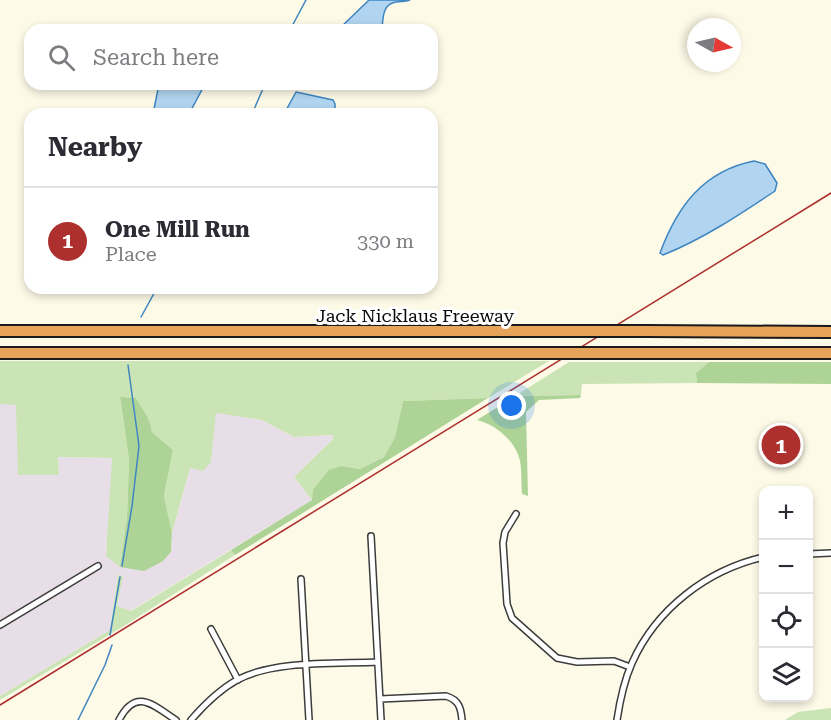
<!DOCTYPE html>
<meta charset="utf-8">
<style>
body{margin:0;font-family:"Roboto Serif",serif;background:#f7f7f7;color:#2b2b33}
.controls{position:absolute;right:18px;bottom:18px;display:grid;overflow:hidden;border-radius:12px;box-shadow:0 3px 9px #0003}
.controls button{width:54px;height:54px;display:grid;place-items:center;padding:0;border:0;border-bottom:2px solid #e1e1e2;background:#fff;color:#2b2b33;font:30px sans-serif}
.compass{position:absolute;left:687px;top:18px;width:54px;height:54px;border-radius:50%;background:#fff;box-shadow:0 3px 9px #0003;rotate:98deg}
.you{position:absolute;left:512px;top:406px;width:21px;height:21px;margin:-15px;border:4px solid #fff;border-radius:50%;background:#1a73e8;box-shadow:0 0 0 9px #1a73e833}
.badge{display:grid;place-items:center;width:39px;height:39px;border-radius:50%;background:#ad2f2e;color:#fff;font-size:20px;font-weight:700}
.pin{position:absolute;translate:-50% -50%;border:3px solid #fff;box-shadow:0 2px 6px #0006}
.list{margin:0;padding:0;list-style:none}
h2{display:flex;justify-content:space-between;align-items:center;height:78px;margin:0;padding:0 24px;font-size:26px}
h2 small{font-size:20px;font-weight:400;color:#7c7c81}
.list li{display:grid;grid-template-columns:39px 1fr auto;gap:18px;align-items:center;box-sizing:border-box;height:108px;padding:0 24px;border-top:2px solid #e1e1e2}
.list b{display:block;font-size:22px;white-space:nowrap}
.list p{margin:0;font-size:20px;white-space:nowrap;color:#7c7c81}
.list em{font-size:20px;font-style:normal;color:#7c7c81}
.icon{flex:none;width:33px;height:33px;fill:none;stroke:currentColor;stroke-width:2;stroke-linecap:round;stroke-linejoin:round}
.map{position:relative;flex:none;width:831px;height:720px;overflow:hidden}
.search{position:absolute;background:#fff;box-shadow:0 3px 9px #0003;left:24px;top:24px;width:414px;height:66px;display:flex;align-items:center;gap:15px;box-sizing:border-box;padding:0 21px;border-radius:18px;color:#7c7c81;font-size:22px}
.panel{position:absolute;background:#fff;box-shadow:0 3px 9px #0003;left:24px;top:108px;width:414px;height:186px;border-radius:18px}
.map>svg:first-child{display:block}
</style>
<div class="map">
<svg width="831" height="720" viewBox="0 0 831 720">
<rect width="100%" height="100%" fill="#fdfae8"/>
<!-- industrial -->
<path fill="#e8dee8" d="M0 404H16L59 475 58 457 113 458 106 556 112 560 171 552 172 533 190 468 211 461 215 412 262 420 294 437 333 435V439L294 477 312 500 130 611 117 606 122 576 118 575 110 630 0 696Z"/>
<!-- green -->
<path fill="#cbe4b5" d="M0 361H549L488 398 403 401 395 437 384 457 360 469 341 466 312 500 294 477 333 439V435L294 437 262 420 216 413 211 462 203 471 190 468 172 533 164 496 173 450 152 432C150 418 143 411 136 398H120L129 460 127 517 120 567 106 556 112 458 58 457 59 475H18L16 405 0 404Z
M569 362H709L696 373 697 383 582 384 581 395 515 396Z
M231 550 235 555 124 626 0 700V696L110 630 118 575 123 576 117 606 131 611Z
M831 708V720H785L798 712Z"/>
<!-- forest -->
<path fill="#aed396" d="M709 362H831V384L697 383 696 373Z
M581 395 580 398 539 400 526 412 528 496 522 494C521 483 522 471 520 461 516 441 495 424 477 420L515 396Z
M120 397 136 398C143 411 150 417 152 432L173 450 164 496 172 533 171 552 163 561 144 571 120 567 127 517 129 460Z
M488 398 235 555 231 550 312 500 313 490 329 470 341 466 360 469 384 457 395 437 403 401Z"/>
<!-- water -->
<path fill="#b1d5f0" stroke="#3e85c1" stroke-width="1.5" d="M369 0H410C405 2 401 1 396 2 382 4 383 19 382 30H338Z
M159 84H205L189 114H153Z
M296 92 333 100 335 104V114H284Z
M754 161 765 164 777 183 775 191C739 215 703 239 663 255L660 253C677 207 703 171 754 161Z"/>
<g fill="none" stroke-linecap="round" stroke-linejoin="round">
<!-- stream -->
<path stroke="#3e85c1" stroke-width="1.5" d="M290 30 306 0
M252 114 265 84
M141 317 157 288
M122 566 132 506 139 446 128 365
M110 635 120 577
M78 720 105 665 112 645"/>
<defs>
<path id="minor" d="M516 514 505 532 503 543 507 604 512 618 557 658 577 662 614 661 630 667
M371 536 381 720
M808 554 831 553
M301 579 309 720
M0 625 98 566
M211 629 238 680
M380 699 446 696C459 700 461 708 462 720
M119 720C136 687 153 705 176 720
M191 720C204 705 219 690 237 680 274 660 336 664 378 662
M617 720C620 700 624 681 632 663 656 609 707 570 764 557"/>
<path id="motorway" d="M0 331H574
M647 331 831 332
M0 353H540
M612 353H831"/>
</defs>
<!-- minor casing -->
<use href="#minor" stroke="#3c3c3c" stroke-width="8"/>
<!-- motorway casing -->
<use href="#motorway" stroke="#1a1a1a" stroke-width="14"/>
<!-- minor -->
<use href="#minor" stroke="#fff" stroke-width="5"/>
<!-- motorway -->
<use href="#motorway" stroke="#e8a35b" stroke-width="10"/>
<!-- rail -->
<path stroke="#ad2f2e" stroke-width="1.5" d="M0 705 831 193"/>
<defs>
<path id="motorway-bridge" d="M574 331H647
M540 353H612"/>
</defs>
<!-- motorway-bridge casing -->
<use href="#motorway-bridge" stroke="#1a1a1a" stroke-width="14" stroke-linecap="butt"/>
<!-- motorway-bridge -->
<use href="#motorway-bridge" stroke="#e8a35b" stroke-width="10"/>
</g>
<g text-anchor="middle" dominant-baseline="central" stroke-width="6" stroke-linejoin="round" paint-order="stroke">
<!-- street labels -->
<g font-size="18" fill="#090909" stroke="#fff">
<text x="415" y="315">Jack Nicklaus Freeway</text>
</g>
</g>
</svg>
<div class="controls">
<button>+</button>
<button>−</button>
<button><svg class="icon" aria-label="locate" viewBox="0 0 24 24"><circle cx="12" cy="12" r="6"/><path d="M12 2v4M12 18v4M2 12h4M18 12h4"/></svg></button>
<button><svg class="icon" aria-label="layers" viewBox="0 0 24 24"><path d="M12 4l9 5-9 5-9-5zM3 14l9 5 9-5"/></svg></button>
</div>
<svg class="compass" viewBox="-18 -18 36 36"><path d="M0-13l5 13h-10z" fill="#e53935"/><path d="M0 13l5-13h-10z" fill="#7c7c81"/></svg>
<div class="you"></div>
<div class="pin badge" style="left:781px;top:445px">1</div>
<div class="search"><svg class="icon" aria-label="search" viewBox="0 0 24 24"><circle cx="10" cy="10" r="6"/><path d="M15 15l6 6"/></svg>Search here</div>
<section class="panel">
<h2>Nearby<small></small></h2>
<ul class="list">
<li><span class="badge">1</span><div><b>One Mill Run</b><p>Place</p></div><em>330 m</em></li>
</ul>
</section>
</div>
